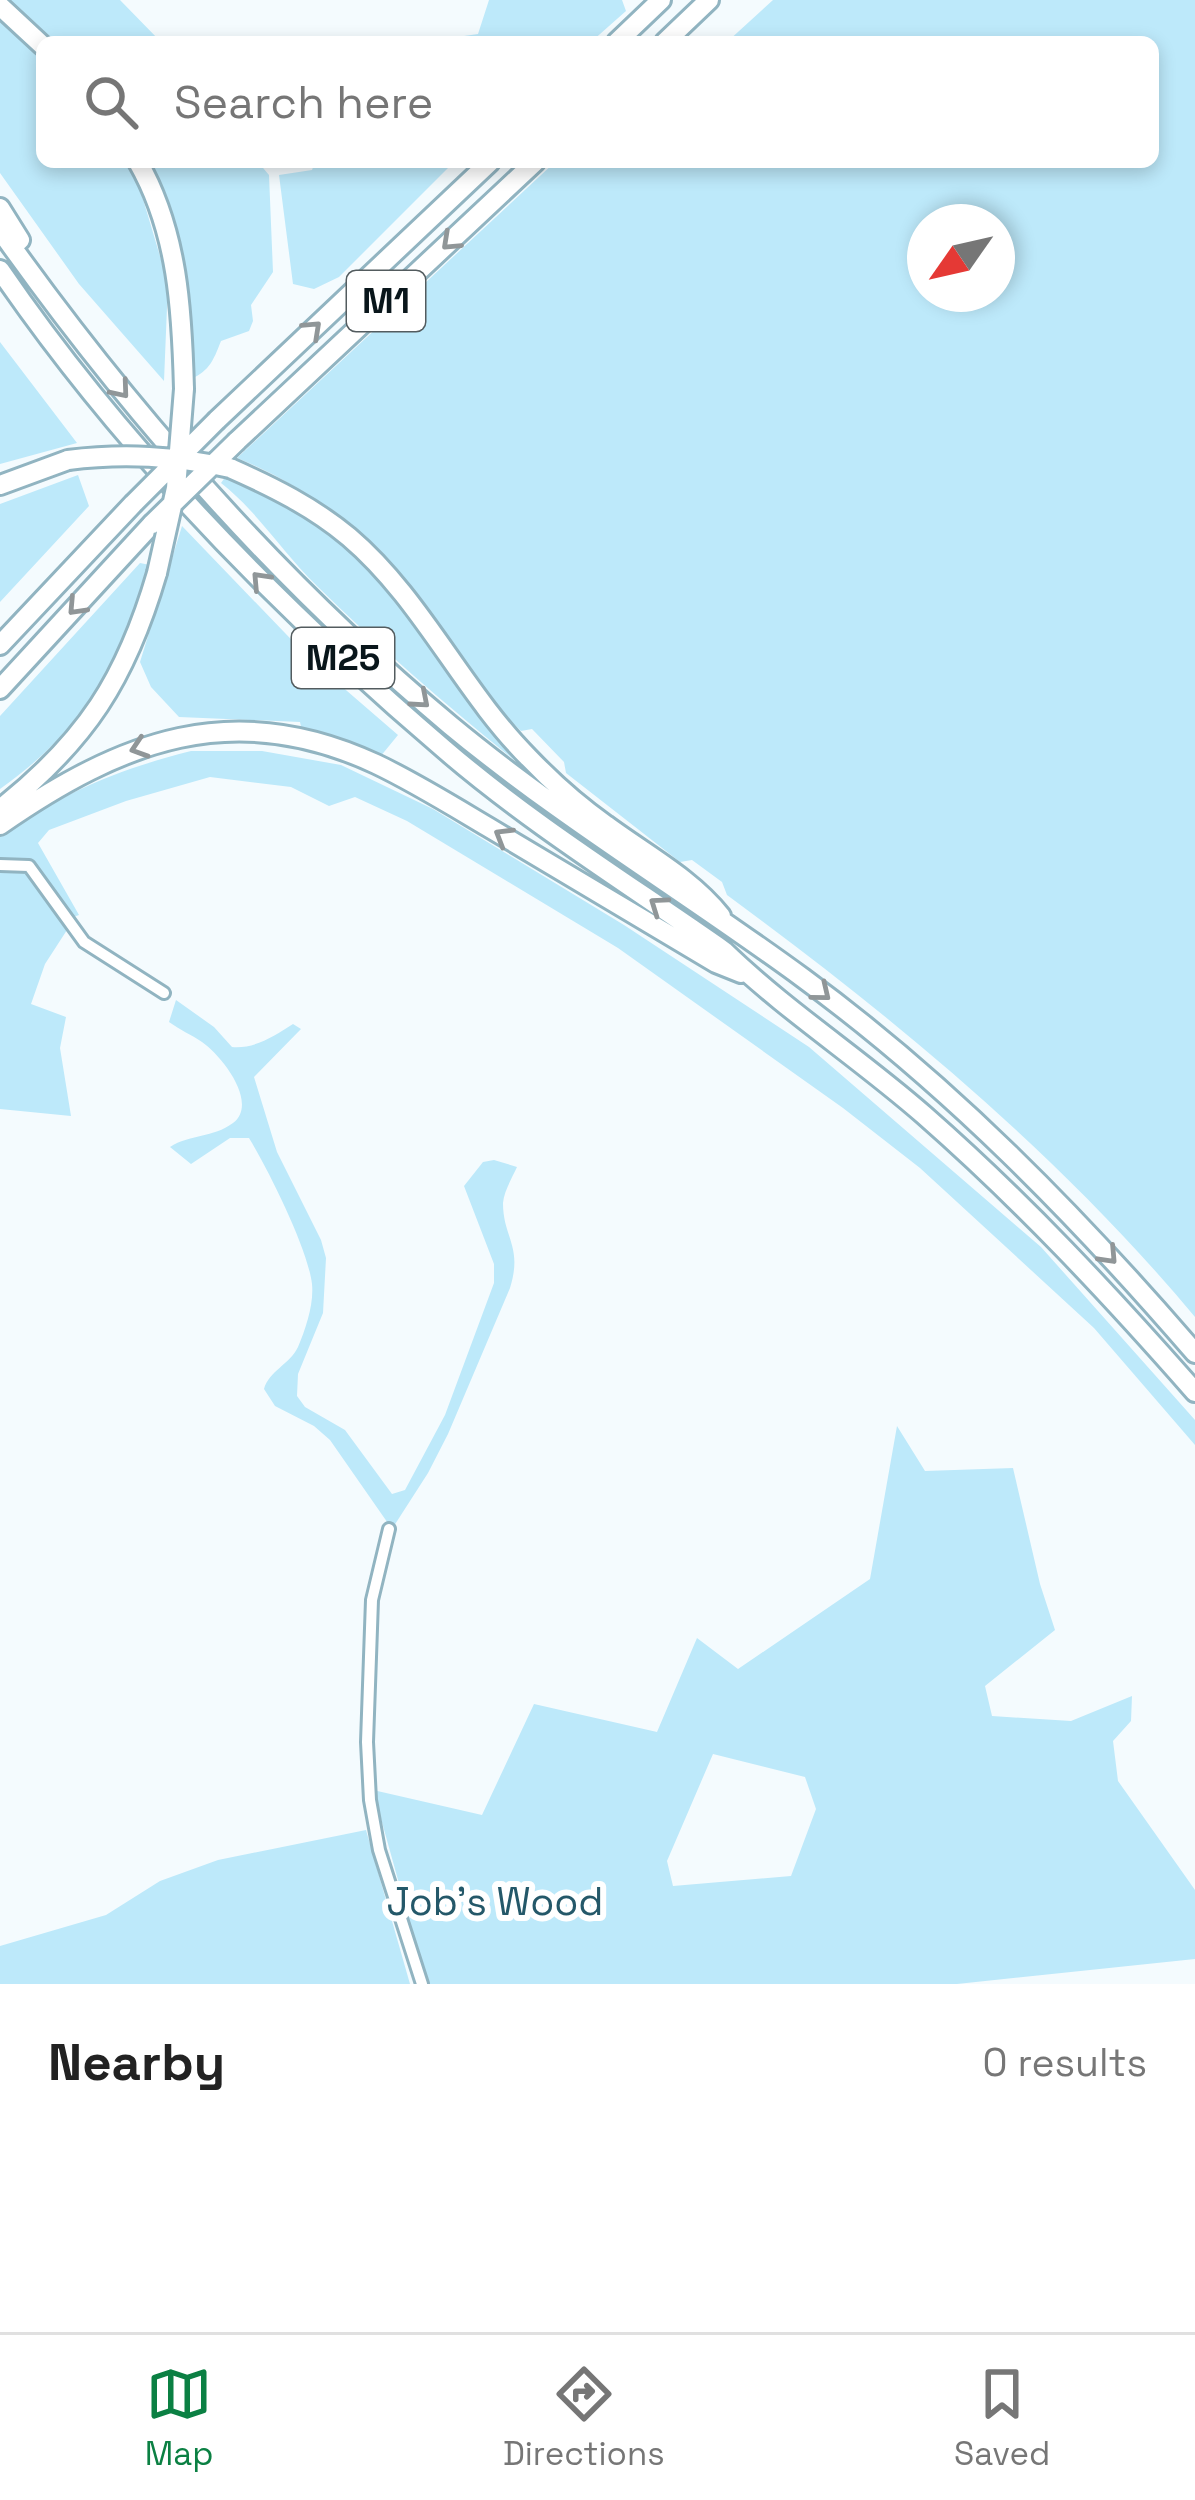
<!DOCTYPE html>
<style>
body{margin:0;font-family:"Space Grotesk",sans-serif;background:#f2f2f2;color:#222}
.compass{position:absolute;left:907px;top:204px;width:108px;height:108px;border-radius:50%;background:#fff;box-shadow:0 6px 18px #0003;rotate:236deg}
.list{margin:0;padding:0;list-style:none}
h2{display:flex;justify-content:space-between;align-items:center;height:156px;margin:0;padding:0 48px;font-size:51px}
h2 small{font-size:39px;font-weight:400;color:#767676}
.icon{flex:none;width:66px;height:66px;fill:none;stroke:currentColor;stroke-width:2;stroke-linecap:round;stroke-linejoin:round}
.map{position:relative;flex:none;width:1195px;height:1984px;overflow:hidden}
.search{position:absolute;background:#fff;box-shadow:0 6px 18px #0003;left:36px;right:36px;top:36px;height:132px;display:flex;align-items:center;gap:30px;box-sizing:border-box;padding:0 42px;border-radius:18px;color:#767676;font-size:45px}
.sheet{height:348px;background:#fff}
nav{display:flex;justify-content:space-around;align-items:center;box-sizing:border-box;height:168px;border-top:3px solid #e0e0e0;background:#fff;font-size:33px;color:#767676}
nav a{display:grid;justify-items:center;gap:6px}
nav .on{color:#0b8043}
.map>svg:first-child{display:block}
</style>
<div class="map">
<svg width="1195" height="1984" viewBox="0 0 1195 1984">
<rect width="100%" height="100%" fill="#f4fbfe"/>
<!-- green -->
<path fill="#bde9fa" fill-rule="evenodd" d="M8 0H120L161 42H53Z
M489 0H622L626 11 591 42H422L478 34Z
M773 0H1195V1317C1060 1155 896 1019 727 895L722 882 692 860 680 862 566 773 564 762 532 729 521 731 494 705 379 554C339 513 290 479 237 458L555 162H1153V42H727ZM925 222H997V294H925Z
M0 20 42 58V162H125L140 189 168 283 164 381 79 284 0 173Z
M148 162H258L269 175 273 272 251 305 253 321 249 331 221 341C215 356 211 369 195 377L193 353Z
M315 162H454L339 277 314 289 293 284 279 175 312 170Z
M0 342 77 443 0 464Z
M78 475 89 506 0 602V504Z
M226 476C359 518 410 629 491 729 503 744 518 757 528 771 455 713 383 651 317 586 283 553 258 512 221 483Z
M182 526 310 659 398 735 380 757 332 738 302 731 300 722 179 717 151 687 140 662Z
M140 563 150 565C119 666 88 726 0 789V716Z
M191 751H262L341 765 433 809 624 925 809 1047 1041 1247 1195 1420V1445L1094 1328 920 1168 843 1108 618 948 407 821 355 797 329 806 291 787 210 777 126 801 49 830 38 843 79 915 62 921 67 930 45 964 31 1004 66 1017 60 1048 71 1116 0 1109V837C63 792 117 770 191 751Z
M176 1000 214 1027 232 1047C255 1049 274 1036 293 1024L301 1029 254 1077 277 1152 321 1240 326 1258 323 1313 298 1374 297 1396 305 1407 345 1430 392 1494 405 1490 445 1415 494 1283V1264L464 1186 483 1162 494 1160 517 1167C512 1178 504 1191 503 1203 503 1238 523 1246 510 1288L448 1434 428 1473 392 1529 330 1440 314 1426 275 1406 264 1389C269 1371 290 1364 298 1347 306 1328 314 1304 312 1284 308 1249 268 1169 249 1138H230L191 1164 170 1147C190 1134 213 1138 233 1123 259 1103 222 1056 202 1042 192 1035 180 1030 169 1022Z
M897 1426 925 1471 1013 1468 1040 1584 1055 1630 985 1686 992 1716 1071 1721 1132 1696 1131 1721 1113 1741 1118 1781 1195 1890V1959L957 1984H427L373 1790 482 1815 534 1704 657 1732 697 1638 738 1669 870 1579ZM713 1754 805 1777 816 1809 791 1876 673 1886 667 1861Z
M366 1830 410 1984H0V1946L106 1915 160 1881 218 1860Z"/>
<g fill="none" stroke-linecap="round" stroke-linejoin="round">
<defs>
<path id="street" d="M0 865 29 866 84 942 164 993
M389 1529 372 1600 367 1742 370 1800 379 1850 422 1984"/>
<path id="highway" d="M0 6 42 45
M617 42 661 0
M665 42 709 0
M138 162C178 232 182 311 184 389
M0 208 20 240
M0 230C129 412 278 581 450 725 562 818 686 892 803 978 949 1085 1077 1216 1195 1353
M0 270C123 450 279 608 444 749 531 824 630 885 724 951 786 1011 859 1058 924 1115 1022 1201 1109 1294 1195 1392
M217 420 490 162
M237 441 535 162
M230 468C273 487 313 507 349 537 422 599 462 691 529 758 552 782 579 806 606 825 645 854 691 878 721 916
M0 485 68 460
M0 645 133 504
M0 689 152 524
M0 809C86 741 126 679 157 573
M0 825C121 741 233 697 376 764 414 782 451 805 488 827 564 872 640 917 716 963L741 973"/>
</defs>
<!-- street casing -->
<use href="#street" stroke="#91b4c1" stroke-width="16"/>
<!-- highway casing -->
<use href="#highway" stroke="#91b4c1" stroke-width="24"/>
<!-- street -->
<use href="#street" stroke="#fff" stroke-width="10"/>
<!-- highway -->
<use href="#highway" stroke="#fff" stroke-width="18"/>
<defs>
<path id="highway-bridge" d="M68 460C124 453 174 456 230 468
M133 504 217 420
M152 524 237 441
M157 573 176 488 184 389"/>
</defs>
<!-- highway-bridge casing -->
<use href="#highway-bridge" stroke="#91b4c1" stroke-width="24" stroke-linecap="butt"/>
<!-- highway-bridge -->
<use href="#highway-bridge" stroke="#fff" stroke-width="18"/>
</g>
<!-- one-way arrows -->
<defs><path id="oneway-chevron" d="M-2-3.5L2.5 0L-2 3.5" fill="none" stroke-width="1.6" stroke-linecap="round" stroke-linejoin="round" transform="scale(3)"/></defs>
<g stroke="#909698">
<use href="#oneway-chevron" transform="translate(450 242) rotate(137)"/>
<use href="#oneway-chevron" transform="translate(313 329) rotate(-43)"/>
<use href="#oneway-chevron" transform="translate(121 390) rotate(50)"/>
<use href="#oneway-chevron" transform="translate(260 580) rotate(-133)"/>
<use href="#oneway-chevron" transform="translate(76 607) rotate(133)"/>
<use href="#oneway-chevron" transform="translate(421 700) rotate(41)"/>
<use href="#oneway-chevron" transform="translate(139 748) rotate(162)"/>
<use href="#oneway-chevron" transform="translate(503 836) rotate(-149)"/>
<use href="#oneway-chevron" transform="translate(658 905) rotate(-145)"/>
<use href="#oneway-chevron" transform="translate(822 993) rotate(39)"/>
<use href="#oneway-chevron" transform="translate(1109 1256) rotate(47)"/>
</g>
<g text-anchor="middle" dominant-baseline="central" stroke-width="12" stroke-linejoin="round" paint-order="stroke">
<!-- shield labels -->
<g fill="#fff" stroke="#535c5f" stroke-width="3">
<rect x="347" y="271" width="78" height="60" rx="9"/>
<rect x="292" y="628" width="102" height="60" rx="9"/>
</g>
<g font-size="36" font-weight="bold" fill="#09161b">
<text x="386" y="301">M1</text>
<text x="343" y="658">M25</text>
</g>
<!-- park labels -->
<g font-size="39" fill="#245869" stroke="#fff">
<text x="495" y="1901">Job's Wood</text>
</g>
</g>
</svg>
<svg class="compass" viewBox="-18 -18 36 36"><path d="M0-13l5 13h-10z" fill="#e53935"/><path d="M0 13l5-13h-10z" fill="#767676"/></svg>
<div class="search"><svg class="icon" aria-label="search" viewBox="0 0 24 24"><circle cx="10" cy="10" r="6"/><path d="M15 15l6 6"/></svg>Search here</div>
</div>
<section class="sheet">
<h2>Nearby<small>0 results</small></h2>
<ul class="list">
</ul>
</section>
<nav>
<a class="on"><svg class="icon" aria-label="map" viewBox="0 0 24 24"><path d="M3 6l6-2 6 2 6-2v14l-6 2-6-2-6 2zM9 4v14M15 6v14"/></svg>Map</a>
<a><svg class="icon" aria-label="directions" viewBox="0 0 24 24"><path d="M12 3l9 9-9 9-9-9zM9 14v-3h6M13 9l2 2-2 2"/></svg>Directions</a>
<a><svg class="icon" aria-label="saved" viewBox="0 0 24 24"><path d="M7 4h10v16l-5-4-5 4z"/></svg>Saved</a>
</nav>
